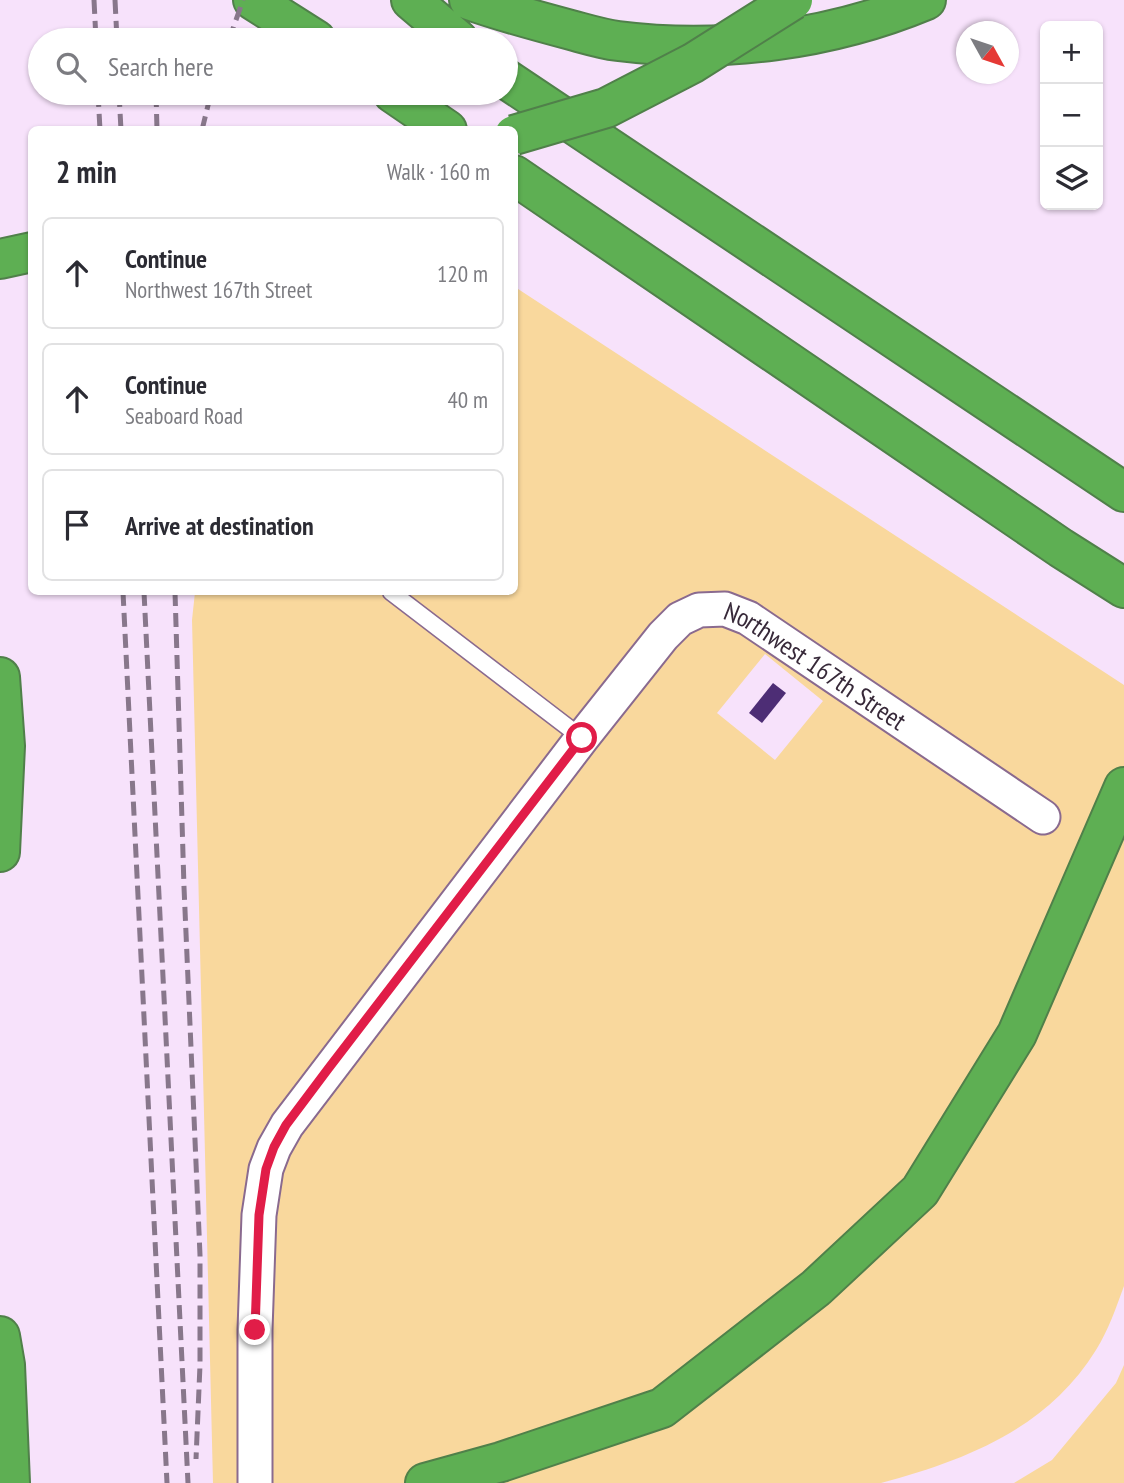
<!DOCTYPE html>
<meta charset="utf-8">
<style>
body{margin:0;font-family:"PT Sans Narrow",sans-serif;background:#f7f7f7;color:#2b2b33}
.controls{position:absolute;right:21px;top:21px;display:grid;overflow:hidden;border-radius:10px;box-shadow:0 2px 5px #0004}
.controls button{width:63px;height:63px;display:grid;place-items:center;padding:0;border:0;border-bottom:2px solid #e1e1e2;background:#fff;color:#2b2b33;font:35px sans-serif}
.compass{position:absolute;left:956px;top:21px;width:63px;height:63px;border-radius:50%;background:#fff;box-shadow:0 2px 5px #0004;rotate:130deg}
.stop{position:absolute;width:21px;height:21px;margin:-16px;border:5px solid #e11d48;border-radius:50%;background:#fff}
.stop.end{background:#e11d48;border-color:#fff;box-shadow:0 2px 7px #0008}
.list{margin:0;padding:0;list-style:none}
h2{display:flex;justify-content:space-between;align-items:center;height:91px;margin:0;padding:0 28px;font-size:30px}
h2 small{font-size:23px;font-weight:400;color:#7c7c81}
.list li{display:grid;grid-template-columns:46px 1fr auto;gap:21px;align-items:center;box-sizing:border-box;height:112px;margin:0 14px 14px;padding:0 14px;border:2px solid #e1e1e2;border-radius:10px}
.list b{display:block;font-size:26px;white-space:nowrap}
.list p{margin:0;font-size:23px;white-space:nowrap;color:#7c7c81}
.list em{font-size:23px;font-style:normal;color:#7c7c81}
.icon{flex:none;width:38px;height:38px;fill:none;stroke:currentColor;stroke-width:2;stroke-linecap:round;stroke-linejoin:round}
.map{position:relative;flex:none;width:1124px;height:1483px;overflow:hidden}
.search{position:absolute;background:#fff;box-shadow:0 2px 5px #0004;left:28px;top:28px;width:490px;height:77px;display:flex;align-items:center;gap:18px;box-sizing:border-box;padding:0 24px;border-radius:38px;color:#7c7c81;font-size:26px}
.panel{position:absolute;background:#fff;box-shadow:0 2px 5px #0004;left:28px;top:126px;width:490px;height:469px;border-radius:10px}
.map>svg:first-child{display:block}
</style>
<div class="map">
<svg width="1124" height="1483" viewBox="0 0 1124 1483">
<rect width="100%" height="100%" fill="#f7e2fb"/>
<!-- green -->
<path fill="#f9d89d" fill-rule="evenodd" d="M515 287 1124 685V1286C1116 1308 1108 1331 1096 1350 1047 1429 966 1460 881 1483H213L192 620 195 592H514ZM765 654 823 701 775 760 717 713Z
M1124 1365V1483H1014L1052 1460 1116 1383Z"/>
<!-- building -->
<path fill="#4d2d75" d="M773 683 786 693 762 723 749 713Z"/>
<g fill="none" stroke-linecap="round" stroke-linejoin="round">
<defs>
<path id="lane" d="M391 592 582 738"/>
<g id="street">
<path id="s1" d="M255 1483V1330L259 1215 266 1169 274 1148 287 1125 582 738 663 636 680 619 699 610 725 609 748 618 1043 817"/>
</g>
<path id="highway" d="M253 0 316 40
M411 0 458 40
M469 0C503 12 537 21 571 30 586 34 602 39 618 41 721 54 830 40 926 0
M506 79 1124 492
M393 93 447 130
M514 175 1061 548 1124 588
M0 259 32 252
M0 677 5 746 0 852
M0 1336 5 1365 10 1483
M425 1483 501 1462 662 1408 816 1288 920 1191 1017 1034 1124 787"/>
</defs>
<!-- lane casing -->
<use href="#lane" stroke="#8a6a8f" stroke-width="19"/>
<!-- street casing -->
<use href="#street" stroke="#8a6a8f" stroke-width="37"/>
<!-- highway casing -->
<use href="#highway" stroke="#50804a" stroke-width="42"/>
<!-- lane -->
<use href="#lane" stroke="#fff" stroke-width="16"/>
<!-- street -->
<use href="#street" stroke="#fff" stroke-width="33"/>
<!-- highway -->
<use href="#highway" stroke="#5eaf53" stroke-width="38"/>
<!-- rail -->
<path stroke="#88778b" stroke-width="5" stroke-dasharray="14 7" stroke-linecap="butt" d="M94 0 96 40
M115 0 117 40
M229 40 243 0
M98 93 100 130
M119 93 121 130
M156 93 157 130
M202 130 211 93
M123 592 167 1483
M144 592 188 1483
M175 592 184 887 200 1255V1365L196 1459"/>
<defs>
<path id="highway-bridge" d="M514 135 606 108 693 63 793 0"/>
</defs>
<!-- highway-bridge casing -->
<use href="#highway-bridge" stroke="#50804a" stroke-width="42" stroke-linecap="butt"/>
<!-- highway-bridge -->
<use href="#highway-bridge" stroke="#5eaf53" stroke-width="38"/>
</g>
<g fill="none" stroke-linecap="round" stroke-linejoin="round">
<!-- route -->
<path stroke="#e11d48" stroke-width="9" d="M255 1330 259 1215 266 1169 274 1147 286 1125 328 1069 582 738"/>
</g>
<g text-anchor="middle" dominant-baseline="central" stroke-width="7" stroke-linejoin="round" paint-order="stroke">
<!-- street labels -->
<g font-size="26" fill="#372939" stroke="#f7e2fb">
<text stroke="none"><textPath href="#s1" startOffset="1158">Northwest 167th Street</textPath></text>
</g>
</g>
</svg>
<div class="controls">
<button>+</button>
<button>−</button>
<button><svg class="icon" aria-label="layers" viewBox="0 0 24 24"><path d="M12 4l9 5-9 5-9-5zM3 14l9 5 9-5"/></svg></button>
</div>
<svg class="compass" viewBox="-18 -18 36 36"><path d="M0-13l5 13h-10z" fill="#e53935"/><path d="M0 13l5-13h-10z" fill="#7c7c81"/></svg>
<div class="stop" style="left:582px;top:738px"></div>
<div class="stop end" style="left:255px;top:1330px"></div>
<div class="search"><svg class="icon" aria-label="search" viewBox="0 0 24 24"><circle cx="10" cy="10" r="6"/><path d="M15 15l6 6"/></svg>Search here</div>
<section class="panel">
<h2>2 min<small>Walk · 160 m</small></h2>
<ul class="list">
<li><svg class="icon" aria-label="ahead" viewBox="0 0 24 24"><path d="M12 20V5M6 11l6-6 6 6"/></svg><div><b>Continue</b><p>Northwest 167th Street</p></div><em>120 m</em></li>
<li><svg class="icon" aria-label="ahead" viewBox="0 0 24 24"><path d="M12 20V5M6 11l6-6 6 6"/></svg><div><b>Continue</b><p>Seaboard Road</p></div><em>40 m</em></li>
<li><svg class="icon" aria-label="arrive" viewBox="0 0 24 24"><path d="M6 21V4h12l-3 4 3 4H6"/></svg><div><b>Arrive at destination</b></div></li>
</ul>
</section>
</div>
